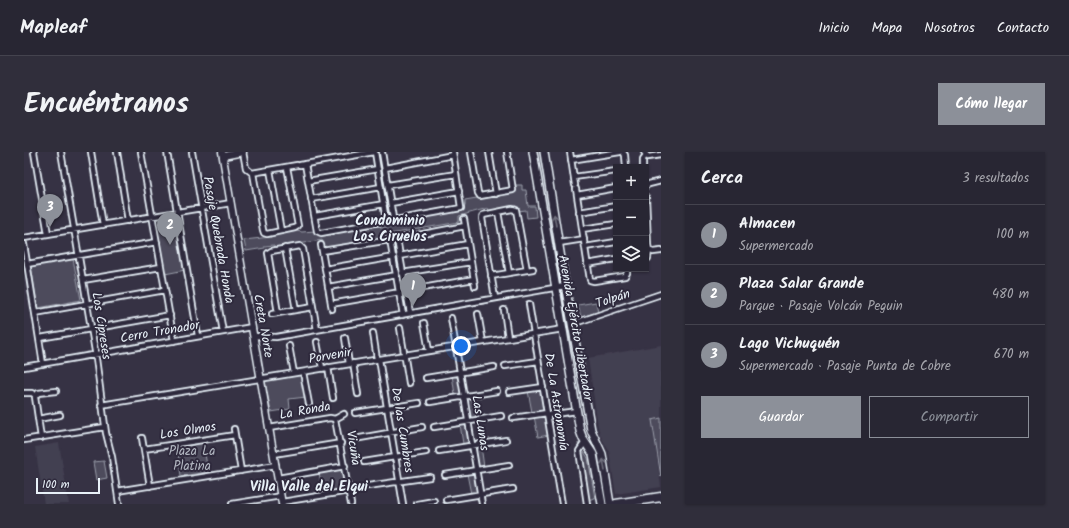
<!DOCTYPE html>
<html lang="es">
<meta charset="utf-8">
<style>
body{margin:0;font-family:Kalam,sans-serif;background:#302e3b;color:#f1f3f6}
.controls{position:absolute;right:12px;top:12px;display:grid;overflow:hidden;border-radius:0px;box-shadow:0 1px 3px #0004}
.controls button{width:36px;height:36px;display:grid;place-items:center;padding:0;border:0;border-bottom:1px solid #44434e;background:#282633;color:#f1f3f6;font:20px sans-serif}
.scale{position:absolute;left:12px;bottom:10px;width:64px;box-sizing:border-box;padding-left:4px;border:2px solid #e8f1f8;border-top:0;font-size:11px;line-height:14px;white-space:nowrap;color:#e8f1f8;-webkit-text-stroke:3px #2f2a3d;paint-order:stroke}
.you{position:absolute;left:437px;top:194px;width:14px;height:14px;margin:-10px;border:3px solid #fff;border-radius:50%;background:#1a73e8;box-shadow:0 0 0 6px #1a73e833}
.badge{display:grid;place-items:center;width:26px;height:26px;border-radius:50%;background:#8c9099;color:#fff;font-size:13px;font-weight:700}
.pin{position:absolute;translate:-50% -33px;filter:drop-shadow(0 1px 2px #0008)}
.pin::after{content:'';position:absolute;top:21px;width:14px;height:12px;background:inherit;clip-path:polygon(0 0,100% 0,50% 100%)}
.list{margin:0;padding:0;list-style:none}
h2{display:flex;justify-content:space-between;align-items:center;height:52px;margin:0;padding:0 16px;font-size:17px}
h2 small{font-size:13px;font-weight:400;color:#a5a5ac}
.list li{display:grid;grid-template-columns:26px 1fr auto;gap:12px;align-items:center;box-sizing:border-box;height:60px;padding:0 16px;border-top:1px solid #44434e}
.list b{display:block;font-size:15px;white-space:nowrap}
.list p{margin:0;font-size:13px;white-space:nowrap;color:#a5a5ac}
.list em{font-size:13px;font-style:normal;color:#a5a5ac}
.actions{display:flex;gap:8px;padding:12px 16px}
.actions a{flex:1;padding:9px 0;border:1px solid #8c9099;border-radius:0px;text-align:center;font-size:14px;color:#8c9099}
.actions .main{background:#8c9099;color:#fff}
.icon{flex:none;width:22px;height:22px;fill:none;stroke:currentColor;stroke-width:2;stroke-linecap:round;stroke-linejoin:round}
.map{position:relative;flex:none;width:637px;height:352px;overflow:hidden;border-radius:0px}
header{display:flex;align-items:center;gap:24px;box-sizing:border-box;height:56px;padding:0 20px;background:#282633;border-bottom:1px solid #44434e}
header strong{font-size:19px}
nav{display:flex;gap:22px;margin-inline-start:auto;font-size:14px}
.intro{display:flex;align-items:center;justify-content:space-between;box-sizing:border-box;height:96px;padding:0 24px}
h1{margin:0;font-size:28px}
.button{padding:10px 18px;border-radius:0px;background:#8c9099;color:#fff;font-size:14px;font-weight:700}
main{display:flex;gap:24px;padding:0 24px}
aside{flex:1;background:#282633;border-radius:0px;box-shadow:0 1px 3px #0004}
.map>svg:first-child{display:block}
</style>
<header>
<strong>Mapleaf</strong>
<nav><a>Inicio</a><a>Mapa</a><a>Nosotros</a><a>Contacto</a></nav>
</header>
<div class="intro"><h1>Encuéntranos</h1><a class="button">Cómo llegar</a></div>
<main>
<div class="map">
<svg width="637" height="352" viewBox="0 0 637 352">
<rect width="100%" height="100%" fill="#363244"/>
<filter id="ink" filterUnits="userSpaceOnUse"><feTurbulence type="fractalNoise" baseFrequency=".025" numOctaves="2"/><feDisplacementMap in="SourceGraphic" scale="8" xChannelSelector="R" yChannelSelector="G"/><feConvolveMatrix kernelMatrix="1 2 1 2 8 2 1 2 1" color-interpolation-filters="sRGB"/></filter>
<g filter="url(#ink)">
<!-- built -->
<path fill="#433f51" d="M637 193V266L628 268 637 335 592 342 585 299 576 283 574 274 564 206Z
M35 291 45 352H20L11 295Z"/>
<!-- green -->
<path fill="#4d4b5c" stroke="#9a9eaa" d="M512 0H518L538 132 537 133H534Z
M491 33H498V38H502L504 54H511L512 65 503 66 502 58 494 59 492 54 465 59 464 56 435 64V70L360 83V86L301 96 298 88 251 96 250 93 241 94V96L222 99 220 88 247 85V83L272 79 278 80 291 79 297 83 356 72 357 76 378 72V68L439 57 441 54V48L488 40 492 36Z
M149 62 151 64 161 118 141 122 131 67V65Z
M49 107 57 148 14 156 7 114Z
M572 150 574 160 557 165 554 153Z
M434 222 438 242 431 243 428 223Z
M278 223 282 245 265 247 266 257 247 260 241 229Z
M516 237 520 258 508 260 504 239Z
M448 244 452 265 445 267 441 246Z
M522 262 525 283 514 285 510 264Z
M637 266V325L628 268Z
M442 271 445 291 439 292 436 272Z
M179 290 184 320 157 324 153 294Z
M554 291 564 306 571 346 563 348Z
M457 294 460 315 454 316 451 295Z
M80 309 83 326 72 328 69 310Z
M318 317 321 337 298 341 295 320Z
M449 320 453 341 447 342 443 322Z"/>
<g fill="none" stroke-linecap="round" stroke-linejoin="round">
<defs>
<path id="minor" d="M10 0 24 82
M37 0 71 199 82 281 88 305 95 352
M67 0 79 73
M93 0 104 69
M117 0 150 189
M143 0 174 184
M168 0 199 180
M219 0 222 16 228 21 273 13
M358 0 369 66 371 68 437 56 429 0
M447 0 454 41 456 44 489 38 483 0
M465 0 472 42
M546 0 551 33
M599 0 601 3 602 15
M620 0 624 5 637 3
M547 8 596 0
M281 12 293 79 297 81 362 69 351 0
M276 13 350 0
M619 15V7L622 3
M361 16 429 3
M246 18 257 79
M229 21 239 78 240 81 243 82 271 76 274 74 263 15
M550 25 592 19
M284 29 354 17
M364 33 432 22
M622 34 625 32 637 29
M552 37 566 128 570 129 601 124 603 121V117
M553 43 592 36
M622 45 624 93 625 98 624 106
M287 47 357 35
M367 51 435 39
M474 60 485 121
M555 60 592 54
M291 64 360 52
M440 67 451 134
M558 77 592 72
M0 86 207 51
M535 91 560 87
M0 92 19 212
M297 93 308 157
M561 95 592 90
M261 96 272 158
M625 98 629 100 637 99
M298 99 366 88 379 163
M375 104 444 92
M3 112 133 90
M563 112 592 107
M301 117 370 105
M378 121 447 110
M467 124 509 117
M59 128 137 115
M304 135 373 123
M381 139 450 127
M471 146 458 66 459 63 488 57 492 58 503 118
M307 152 376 140
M505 152 538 352
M480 158 484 186
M11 161 141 138
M254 161 244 101 247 99 276 94 279 97 293 178
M386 161 373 87 441 74
M248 162 289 155
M454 162 459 190
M427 166 458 352
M400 171 405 199
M548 172 637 142
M376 176 385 231
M349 181 353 207
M230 184 252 185 541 134
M16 186 146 163
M321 186 325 212
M293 190 298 216
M265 194 270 221
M355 207 379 352
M329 211 334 242
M481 214 514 209
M0 215 228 175
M304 215 309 246
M279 220 285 252
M402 226 470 215
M485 240 519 235
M0 241H8L11 243
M406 250 473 239
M77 253 539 177
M331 261 395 251
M523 263 553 259
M489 266 523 261
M14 267 36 263
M311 267 327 352
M311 267 320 262
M410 275 477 264
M245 276 306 266 311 267
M210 277 217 319
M17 286 11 245 14 241 32 239
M118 286 126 334
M336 286 398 275
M0 288 81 275
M561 290 555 299 563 352
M120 297 211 283
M415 299 482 288
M250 302 317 291
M340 310 402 300
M421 323 485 313
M254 326 321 314
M344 334 406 325
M93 339 252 313
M422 348 489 337
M258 350 325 339
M208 352 257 344
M393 352 410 349"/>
<path id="tertiary" d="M198 0 258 352
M199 4 219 0"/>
<path id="secondary" d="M509 0 556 279 559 287 569 302 578 352
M520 0 542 138 567 278 578 302 586 352"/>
<path id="primary" d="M592 352 637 345"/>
</defs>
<!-- minor casing -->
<use href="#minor" stroke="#e8f1f8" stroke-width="8"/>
<!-- tertiary casing -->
<use href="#tertiary" stroke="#e8f1f8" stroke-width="9"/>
<!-- secondary casing -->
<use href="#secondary" stroke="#e8f1f8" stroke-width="10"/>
<!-- primary casing -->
<use href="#primary" stroke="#e8f1f8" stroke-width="11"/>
<!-- minor -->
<use href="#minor" stroke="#2f2a3d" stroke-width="4.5"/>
<!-- tertiary -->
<use href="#tertiary" stroke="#2f2a3d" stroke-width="6"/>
<!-- secondary -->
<use href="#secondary" stroke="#2f2a3d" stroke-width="7"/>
<!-- primary -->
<use href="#primary" stroke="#2f2a3d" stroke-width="8"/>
</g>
<!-- one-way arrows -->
<defs><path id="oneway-shaft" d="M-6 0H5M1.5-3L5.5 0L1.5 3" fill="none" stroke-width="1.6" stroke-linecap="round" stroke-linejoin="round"/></defs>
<g stroke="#70707e">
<use href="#oneway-shaft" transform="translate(531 68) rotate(-99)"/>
<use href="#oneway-shaft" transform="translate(580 313) rotate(-99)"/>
</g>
</g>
<g text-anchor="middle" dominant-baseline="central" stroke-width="4" stroke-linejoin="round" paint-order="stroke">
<!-- street labels -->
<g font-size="13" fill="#e8f1f8" stroke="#2f2a3d">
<text transform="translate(194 88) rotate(80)">Pasaje Quebrada Honda</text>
<text transform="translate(589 147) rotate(-18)">Tolpán</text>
<text transform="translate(77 174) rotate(81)">Los Cipreses</text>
<text transform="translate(239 174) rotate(80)">Creta Norte</text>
<text transform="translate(551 176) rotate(80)">Avenida Ejército Libertador</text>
<text transform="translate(136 180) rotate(-10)">Cerro Tronador</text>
<text transform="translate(306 204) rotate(-10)">Porvenir</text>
<text transform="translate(532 250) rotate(81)">De La Astronomía</text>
<text transform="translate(281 259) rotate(-10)">La Ronda</text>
<text transform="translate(456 271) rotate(81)">Las Lunas</text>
<text transform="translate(378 278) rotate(81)">De las Cumbres</text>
<text transform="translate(164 279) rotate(-9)">Los Olmos</text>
<text transform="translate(329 296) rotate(81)">Vicuña</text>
</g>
<!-- park labels -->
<g font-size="13" fill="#b2b7c1" stroke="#2f2a3d">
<text x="168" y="299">Plaza La<tspan x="168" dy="15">Platina</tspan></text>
</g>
<!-- neighbourhood labels -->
<g font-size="14" font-weight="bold" fill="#e8f1f8" stroke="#2f2a3d">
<text x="366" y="69">Condominio<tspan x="366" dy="16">Los Ciruelos</tspan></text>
<text x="285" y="335">Villa Valle del Elqui</text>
</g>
</g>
</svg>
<div class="controls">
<button>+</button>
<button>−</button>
<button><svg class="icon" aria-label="layers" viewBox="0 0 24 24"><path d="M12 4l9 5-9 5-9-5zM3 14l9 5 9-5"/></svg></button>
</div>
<div class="scale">100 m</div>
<div class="you"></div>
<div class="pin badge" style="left:389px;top:154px">1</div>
<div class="pin badge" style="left:146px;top:93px">2</div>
<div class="pin badge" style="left:26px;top:75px">3</div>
</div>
<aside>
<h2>Cerca<small>3 resultados</small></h2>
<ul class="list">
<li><span class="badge">1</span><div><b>Almacen</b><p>Supermercado</p></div><em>100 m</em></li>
<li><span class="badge">2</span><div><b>Plaza Salar Grande</b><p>Parque · Pasaje Volcán Peguin</p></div><em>480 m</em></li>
<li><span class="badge">3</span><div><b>Lago Vichuquén</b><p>Supermercado · Pasaje Punta de Cobre</p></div><em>670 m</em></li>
</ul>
<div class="actions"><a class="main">Guardar</a><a>Compartir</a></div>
</aside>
</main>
